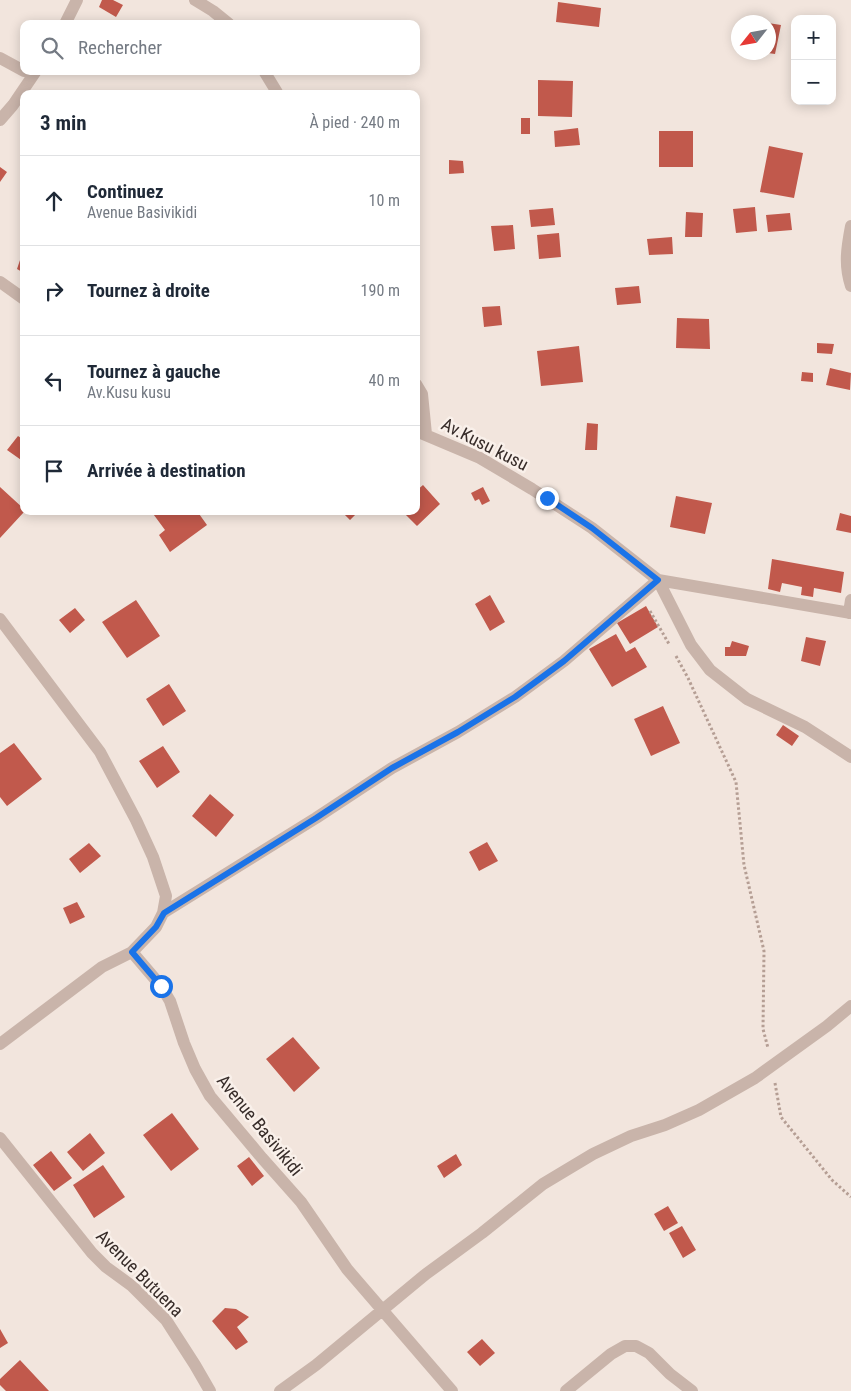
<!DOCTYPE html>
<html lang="fr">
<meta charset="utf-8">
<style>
body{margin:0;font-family:"Roboto Condensed",sans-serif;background:#f6f6f7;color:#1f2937}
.controls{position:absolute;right:15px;top:15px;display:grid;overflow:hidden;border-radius:10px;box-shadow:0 2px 12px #0003}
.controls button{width:45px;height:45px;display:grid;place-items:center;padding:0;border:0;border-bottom:1px solid #e0e1e3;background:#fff;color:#1f2937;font:25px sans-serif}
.compass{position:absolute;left:731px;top:15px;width:45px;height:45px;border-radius:50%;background:#fff;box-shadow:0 2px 12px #0003;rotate:239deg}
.stop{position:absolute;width:15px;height:15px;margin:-11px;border:4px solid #1a73e8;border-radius:50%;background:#fff}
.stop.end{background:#1a73e8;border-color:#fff;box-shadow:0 1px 5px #0008}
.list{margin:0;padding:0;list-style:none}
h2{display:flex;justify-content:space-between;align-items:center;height:65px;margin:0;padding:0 20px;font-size:21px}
h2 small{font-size:16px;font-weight:400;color:#747a83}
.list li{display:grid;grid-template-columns:32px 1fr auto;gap:15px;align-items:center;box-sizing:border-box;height:90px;padding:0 20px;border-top:1px solid #e0e1e3}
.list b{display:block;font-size:19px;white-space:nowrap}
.list p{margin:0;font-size:16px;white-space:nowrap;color:#747a83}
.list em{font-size:16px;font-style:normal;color:#747a83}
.icon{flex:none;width:28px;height:28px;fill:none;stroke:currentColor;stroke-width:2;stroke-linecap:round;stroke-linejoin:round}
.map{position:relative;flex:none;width:851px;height:1391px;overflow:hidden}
.search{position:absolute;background:#fff;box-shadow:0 2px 12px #0003;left:20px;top:20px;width:400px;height:55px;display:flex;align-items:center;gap:12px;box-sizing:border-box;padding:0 18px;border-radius:10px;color:#747a83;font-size:19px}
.panel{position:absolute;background:#fff;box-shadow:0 2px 12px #0003;left:20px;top:90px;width:400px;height:425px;border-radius:10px}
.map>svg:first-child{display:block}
</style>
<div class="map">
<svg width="851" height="1391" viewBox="0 0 851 1391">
<rect width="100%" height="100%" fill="#f2e5dd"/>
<!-- building -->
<path fill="#c1594c" d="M102 0H113L123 5 116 17 99 7Z
M558 2 601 8 599 27 556 22Z
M748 19 763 22H747Z
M768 23 781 25 775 54 768 53Z
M538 80 573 81 572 117 538 116Z
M521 118H530V134H521Z
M578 128 580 145 555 147 554 131Z
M659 131H693V167H659Z
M769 146 803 153 794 198 760 192Z
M449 160 463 161 464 173 449 174Z
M0 167 7 172 0 182Z
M755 207 757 231 736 233 733 209Z
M553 208 555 225 531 227 529 210Z
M686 212 703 213 702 237H685Z
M790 213 792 230 768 232 766 215Z
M513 225 515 249 494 251 491 226Z
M559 233 561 257 539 259 537 235Z
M672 237 673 254 649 255 647 239Z
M22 254 24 255V273L17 269Z
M639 286 641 303 617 305 615 288Z
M500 306 502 325 484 327 482 307Z
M677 318 709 319 710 349 676 348Z
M817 343 834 344 832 354 817 353Z
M579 346 583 382 541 386 537 351Z
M830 368 851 373 850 390 826 385Z
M802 372 813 373V382L801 381Z
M587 423 598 424 597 450H585Z
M18 436 24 440V462L7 450Z
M423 485 440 504 417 526 402 511H416V491Z
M0 487 24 509V512L0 538Z
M483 487 490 501 482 505 479 499 475 501 471 493Z
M676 496 712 503 705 534 670 527Z
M151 511H197L207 525 170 552 159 535 165 530Z
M341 511H359L350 520Z
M840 513 851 516V533L836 530Z
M772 559 844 572 841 593 814 588 813 597 801 595 802 587 782 583 780 592 768 589Z
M490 595 505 622 490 631 475 604Z
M136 600 160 636 127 658 102 622Z
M646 606 658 627 630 644 617 623Z
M75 608 85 620 70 633 59 620Z
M616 634 626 652 635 647 647 667 612 687 589 649Z
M806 637 826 641 820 666 801 661Z
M732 641 749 646 746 656H725V647H730Z
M169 684 186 711 163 726 146 699Z
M663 706 680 743 651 756 634 719Z
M783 725 799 736 792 746 776 735Z
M14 743 42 779 7 806 0 797V753Z
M163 746 180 772 157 788 139 761Z
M210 794 234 815 216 837 192 816Z
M487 842 498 861 479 871 469 852Z
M89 843 101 856 80 873 69 859Z
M77 902 85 917 70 924 63 908Z
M293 1037 320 1068 294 1092 266 1059Z
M172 1113 199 1149 171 1171 143 1135Z
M90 1133 105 1153 83 1171 67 1152Z
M51 1151 72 1178 54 1191 33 1165Z
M456 1154 462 1165 444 1178 437 1166Z
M249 1157 264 1176 252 1186 237 1166Z
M103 1165 125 1197 94 1218 73 1185Z
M668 1206 678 1223 664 1231 654 1214Z
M682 1226 696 1250 683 1258 669 1233Z
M225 1308 236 1309 249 1317 237 1327 248 1342 236 1350 212 1321Z
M0 1329 8 1343 0 1348Z
M482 1339 495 1353 480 1366 467 1352Z
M20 1360 49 1391H6L0 1385V1379Z"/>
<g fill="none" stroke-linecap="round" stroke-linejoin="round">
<!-- path -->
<path stroke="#b59e94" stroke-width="3" stroke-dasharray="2.5 2.5" stroke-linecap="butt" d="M650 611 669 644
M676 656 688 678 736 782 744 865 764 951 763 1029 768 1048
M775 1083 781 1117 832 1180 851 1197"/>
<!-- minor -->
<path stroke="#c9b4aa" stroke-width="12" d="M195 0 213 11 229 24
M65 24 77 0
M0 58 24 71
M264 71 278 94
M0 120 13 105 36 71
M851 226C847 247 844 265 851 286
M0 282 24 299
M416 384 422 394 426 434
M416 431 480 458 532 489 592 528 658 580 691 645 710 670 747 699 805 727 851 757
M849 613 851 600
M0 619 100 752 136 820 153 857 166 896 163 913 156 927 132 952 102 967 0 1044
M163 913 316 818 392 768 458 732 515 697 564 661 658 580 851 613
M132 952 161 986 170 1001 184 1043 195 1069 210 1096 262 1158 301 1202 347 1269 452 1391
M0 1138 92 1253 106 1267 132 1286 166 1320 195 1365 210 1391
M280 1391 316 1365 426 1274 482 1233 543 1184 593 1154 631 1136 665 1125 699 1110 755 1078 827 1026 851 1006
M566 1391 611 1354 625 1346H636L649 1353 670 1374 692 1391"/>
</g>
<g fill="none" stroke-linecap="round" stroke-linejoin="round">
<!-- route -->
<path stroke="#1a73e8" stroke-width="6" d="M161 986 132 952 156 927 164 913 316 818 392 768 458 732 515 697 564 661 658 580 592 528 547 498"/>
</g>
<g text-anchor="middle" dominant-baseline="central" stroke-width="5" stroke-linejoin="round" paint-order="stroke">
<!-- street labels -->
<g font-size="18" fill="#372c29" stroke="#f9f0ea">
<text transform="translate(485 444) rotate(27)">Av.Kusu kusu</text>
<text transform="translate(260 1125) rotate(51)">Avenue Basivikidi</text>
<text transform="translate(140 1273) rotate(45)">Avenue Butuena</text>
</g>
</g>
</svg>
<div class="controls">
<button>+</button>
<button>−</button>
</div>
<svg class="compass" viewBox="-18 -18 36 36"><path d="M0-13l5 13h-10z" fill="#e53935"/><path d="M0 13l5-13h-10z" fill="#747a83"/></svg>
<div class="stop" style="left:161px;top:986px"></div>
<div class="stop end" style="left:547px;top:498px"></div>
<div class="search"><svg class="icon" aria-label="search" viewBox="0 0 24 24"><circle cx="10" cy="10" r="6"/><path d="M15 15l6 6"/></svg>Rechercher</div>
<section class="panel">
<h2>3 min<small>À pied · 240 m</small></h2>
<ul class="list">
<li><svg class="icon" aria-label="ahead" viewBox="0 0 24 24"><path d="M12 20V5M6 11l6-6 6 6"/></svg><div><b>Continuez</b><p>Avenue Basivikidi</p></div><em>10 m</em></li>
<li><svg class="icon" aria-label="right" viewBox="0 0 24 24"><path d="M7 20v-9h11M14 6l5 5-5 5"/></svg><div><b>Tournez à droite</b></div><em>190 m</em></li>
<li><svg class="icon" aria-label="left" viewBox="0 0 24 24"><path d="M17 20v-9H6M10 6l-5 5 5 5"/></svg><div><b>Tournez à gauche</b><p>Av.Kusu kusu</p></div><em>40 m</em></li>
<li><svg class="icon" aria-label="arrive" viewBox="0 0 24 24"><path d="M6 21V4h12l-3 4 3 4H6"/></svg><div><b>Arrivée à destination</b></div></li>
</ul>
</section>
</div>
